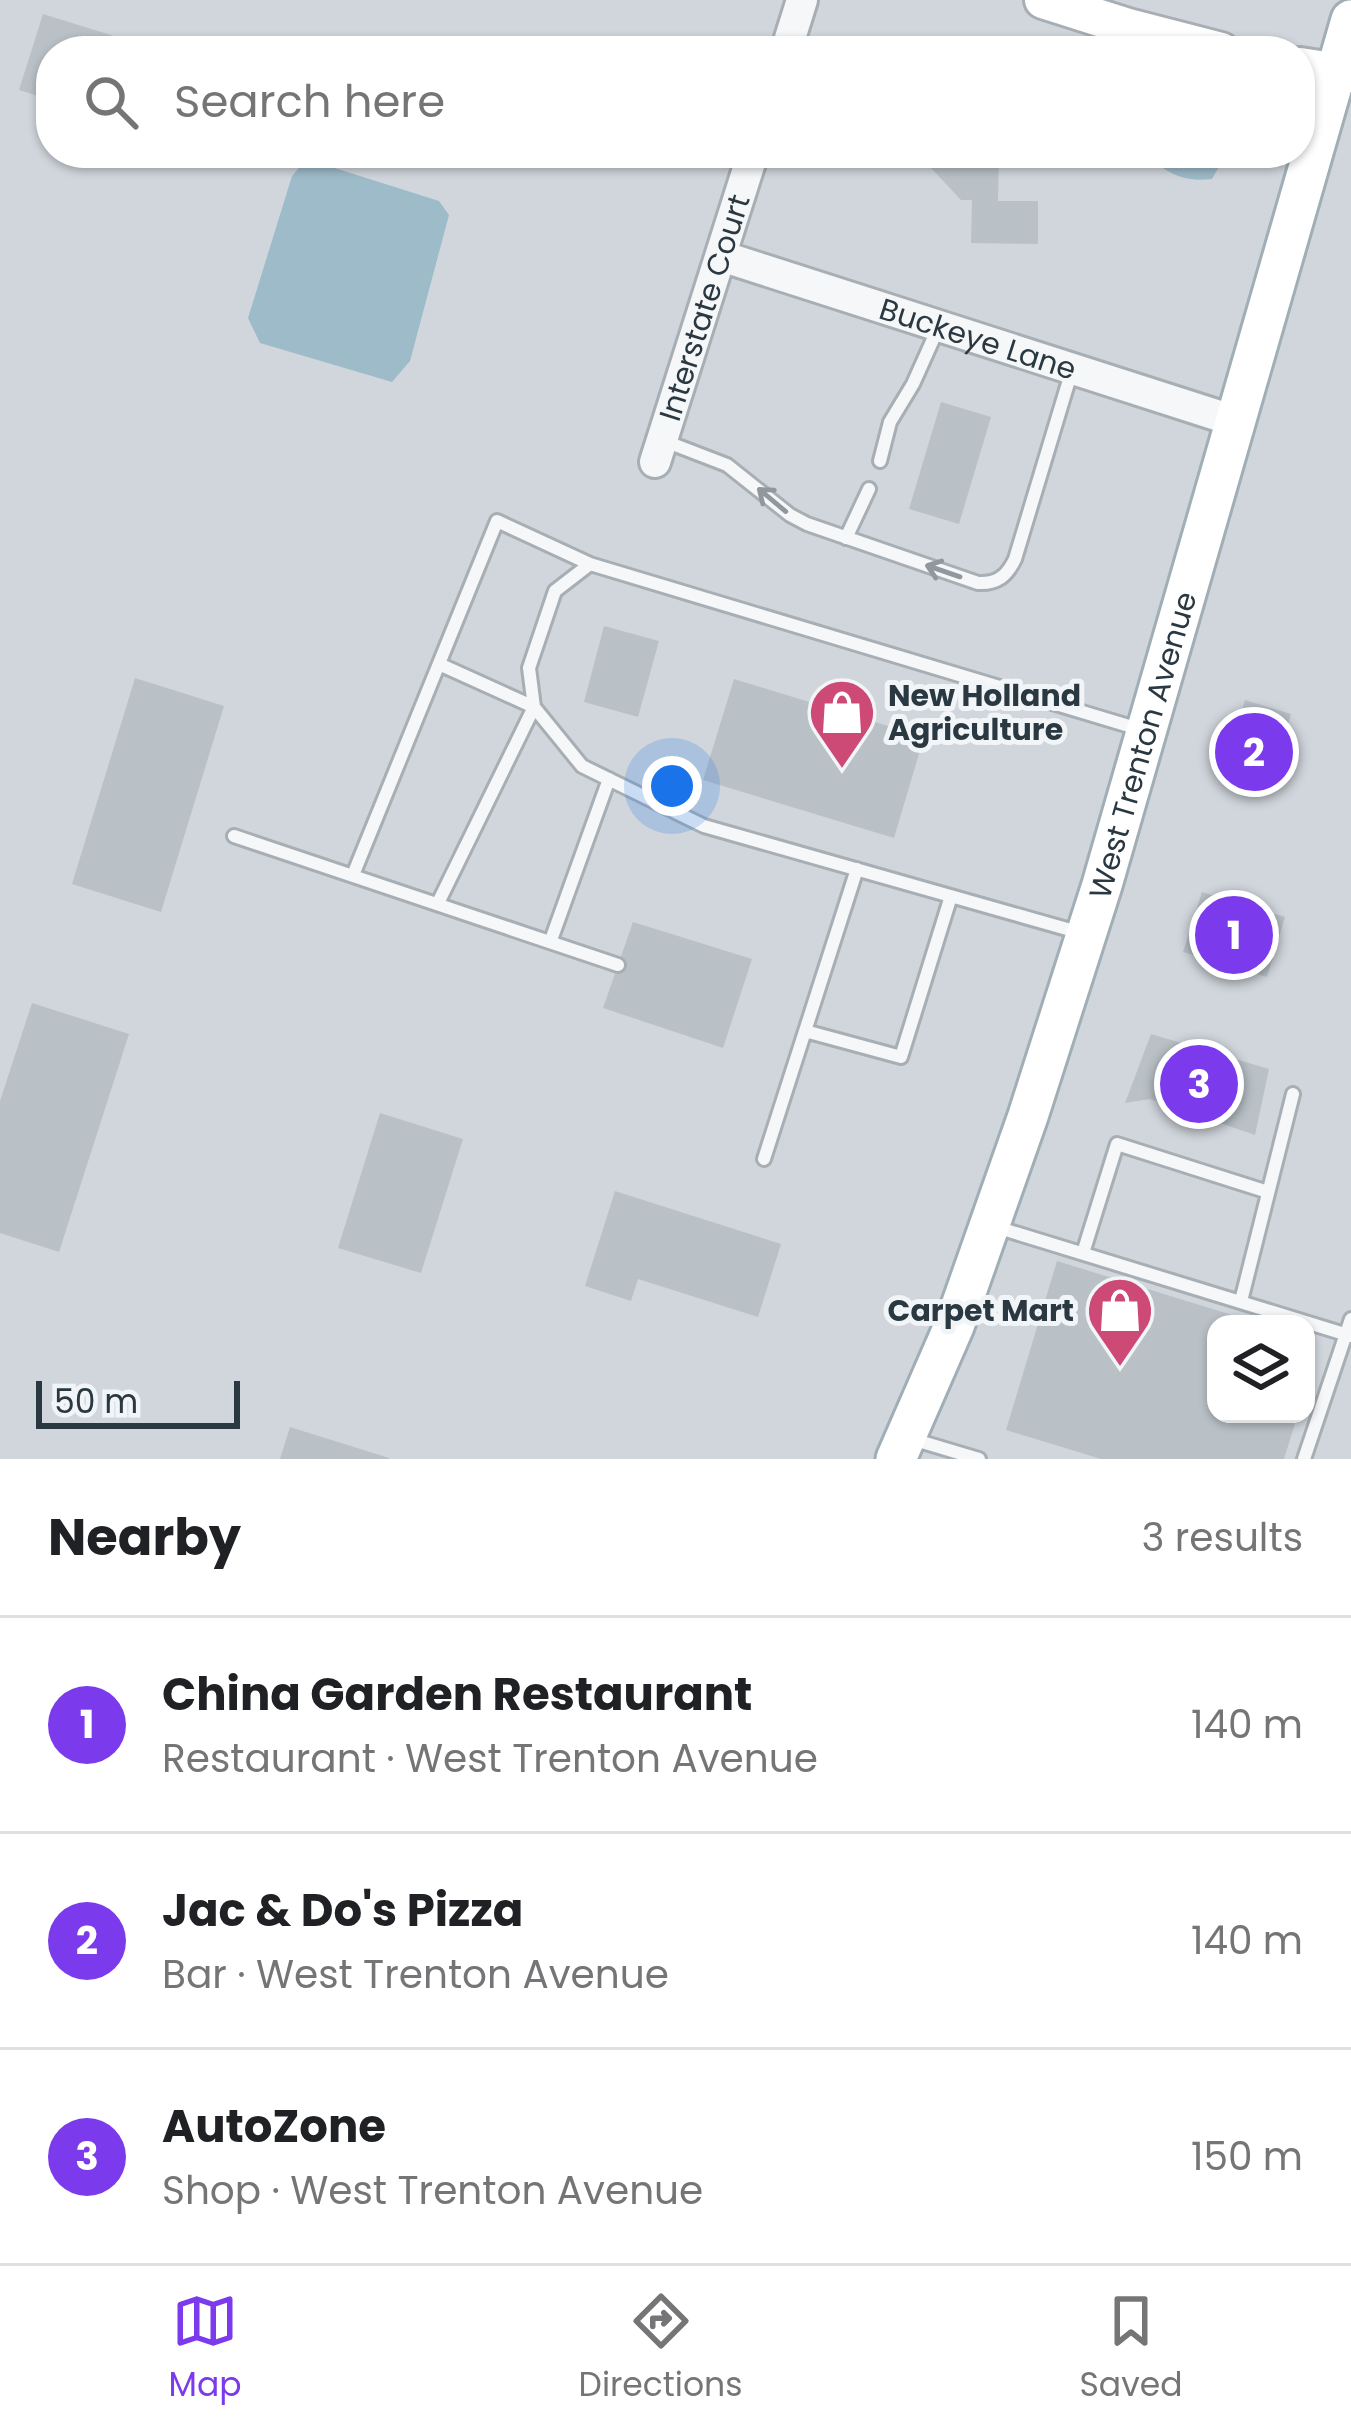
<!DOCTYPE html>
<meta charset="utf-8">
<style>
body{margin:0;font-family:Poppins,sans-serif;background:#f6f6f6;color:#202124}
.controls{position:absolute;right:36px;bottom:36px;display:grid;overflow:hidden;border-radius:24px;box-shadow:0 3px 9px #0004}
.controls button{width:108px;height:108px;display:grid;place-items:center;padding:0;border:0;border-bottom:3px solid #e0e0e0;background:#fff;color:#202124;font:60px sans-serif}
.scale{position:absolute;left:36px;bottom:30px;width:204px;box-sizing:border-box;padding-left:12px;border:6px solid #2a3842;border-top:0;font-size:33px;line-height:42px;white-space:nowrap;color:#2a3842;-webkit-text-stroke:9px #f2f5f8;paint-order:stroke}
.you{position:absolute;left:672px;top:786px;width:42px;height:42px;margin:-30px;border:9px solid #fff;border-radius:50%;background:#1a73e8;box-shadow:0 0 0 18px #1a73e833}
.badge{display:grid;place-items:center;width:78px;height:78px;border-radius:50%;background:#7c3aed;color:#fff;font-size:39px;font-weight:700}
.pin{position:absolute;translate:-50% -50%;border:6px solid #fff;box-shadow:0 3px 12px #0006}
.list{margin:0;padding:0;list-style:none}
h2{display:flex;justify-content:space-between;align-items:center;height:156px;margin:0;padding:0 48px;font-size:51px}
h2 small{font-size:39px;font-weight:400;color:#757577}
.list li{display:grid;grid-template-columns:78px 1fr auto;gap:36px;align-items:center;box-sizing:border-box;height:216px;padding:0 48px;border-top:3px solid #e0e0e0}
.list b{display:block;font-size:45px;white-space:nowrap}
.list p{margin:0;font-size:39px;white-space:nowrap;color:#757577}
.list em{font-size:39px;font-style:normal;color:#757577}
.icon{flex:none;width:66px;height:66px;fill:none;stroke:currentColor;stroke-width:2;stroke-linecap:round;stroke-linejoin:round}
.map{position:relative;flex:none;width:1351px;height:1459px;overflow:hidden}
.search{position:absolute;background:#fff;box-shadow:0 3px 9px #0004;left:36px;right:36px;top:36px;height:132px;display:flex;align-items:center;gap:30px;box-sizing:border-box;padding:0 42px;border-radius:48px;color:#757577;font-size:45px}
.sheet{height:804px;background:#fff}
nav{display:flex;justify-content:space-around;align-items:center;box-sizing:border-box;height:168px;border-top:3px solid #e0e0e0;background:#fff;font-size:33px;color:#757577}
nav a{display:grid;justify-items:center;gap:6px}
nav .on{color:#7c3aed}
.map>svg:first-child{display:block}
</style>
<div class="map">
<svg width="1351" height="1459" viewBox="0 0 1351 1459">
<rect width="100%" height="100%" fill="#e2e7ea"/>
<!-- built -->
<path fill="#d0d6dc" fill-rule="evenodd" d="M0 0H1351V1459H0ZM51 51H1300V153H51ZM1216 1324H1306V1414H1216Z"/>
<!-- water -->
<path fill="#9ebbca" d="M1145 153H1227L1212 179C1184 183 1164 172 1145 153Z
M303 163 322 164 439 201 449 215 410 361 392 382 260 343 248 318 292 176Z"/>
<!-- building -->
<path fill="#b9c1c7" d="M43 14 159 50 158 51H51V100L19 90Z
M946 153H999L998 201H1038V244L971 243 972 200H961L931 168Z
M941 402 991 417 959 524 909 509Z
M604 626 659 641 638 717 584 702Z
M135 678 224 706 161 912 72 884Z
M734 679 924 737 894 838 703 780Z
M1245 700 1291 714 1285 736 1297 739 1283 786 1210 764 1222 724 1236 728Z
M1202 892 1285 917 1267 977 1183 952Z
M633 922 752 959 723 1048 603 1008Z
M32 1003 129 1034 59 1252 0 1233V1101Z
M1151 1034 1269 1069 1255 1135 1150 1099 1125 1103Z
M380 1113 463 1139 421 1273 338 1248Z
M615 1191 781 1244 758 1317 638 1279 631 1301 585 1286Z
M1057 1261 1258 1323 1216 1324V1414H1298L1284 1459H1101L1006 1430Z
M290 1427 389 1458V1459H280Z"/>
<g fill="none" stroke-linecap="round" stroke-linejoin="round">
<defs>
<path id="service" d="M662 440 727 465 790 515 807 524 978 583C997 584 1007 576 1015 559L1072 370
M880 461 890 422 913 384 939 326
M846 538 869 489
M234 836 618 965
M353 875 497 521 590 564
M438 903 534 707 439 664
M1081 933 704 826 582 766 534 707 529 668 555 591 590 564 1139 729
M551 940 609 779
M805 1031 901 1057 951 896
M764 1159 857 869
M996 1227 1351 1336
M1083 1253 1117 1144 1268 1192
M1241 1301 1293 1094
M912 1439 979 1459
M1304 1459 1351 1319"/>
<g id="tertiary">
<path d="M786 51 802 0"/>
<path id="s1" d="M721 256 1235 421"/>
<path id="s2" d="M655 462 753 153"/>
</g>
<path id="secondary" d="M1043 0 1128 27 1221 51
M1300 66 1351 74"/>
<g id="primary">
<path id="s3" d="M896 1459 954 1326 1028 1116 1102 885 1351 20"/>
</g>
</defs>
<!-- service casing -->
<use href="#service" stroke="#a7afb4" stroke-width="18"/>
<!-- tertiary casing -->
<use href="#tertiary" stroke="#a7afb4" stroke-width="36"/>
<!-- secondary casing -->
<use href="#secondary" stroke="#a7afb4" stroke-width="42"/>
<!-- primary casing -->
<use href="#primary" stroke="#a1aeb6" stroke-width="45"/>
<!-- service -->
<use href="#service" stroke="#f5f7f8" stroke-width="12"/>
<!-- tertiary -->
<use href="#tertiary" stroke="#f5f7f8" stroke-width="30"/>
<!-- secondary -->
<use href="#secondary" stroke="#fff" stroke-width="36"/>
<!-- primary -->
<use href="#primary" stroke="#fff" stroke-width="39"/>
</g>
<!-- one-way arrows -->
<defs><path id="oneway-shaft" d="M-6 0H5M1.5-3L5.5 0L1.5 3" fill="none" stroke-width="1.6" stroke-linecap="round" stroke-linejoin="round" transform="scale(3)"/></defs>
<g stroke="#90989d">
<use href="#oneway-shaft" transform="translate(772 500) rotate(-140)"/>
<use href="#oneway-shaft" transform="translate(943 571) rotate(-161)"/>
</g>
<!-- icons -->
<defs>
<symbol id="shop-pin" viewBox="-11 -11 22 30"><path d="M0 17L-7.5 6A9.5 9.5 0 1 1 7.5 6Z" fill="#cd4a77" stroke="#f2f5f8"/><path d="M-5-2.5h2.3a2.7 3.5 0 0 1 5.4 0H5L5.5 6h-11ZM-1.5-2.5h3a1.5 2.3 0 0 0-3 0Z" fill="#fff"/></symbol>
</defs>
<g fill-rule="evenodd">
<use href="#shop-pin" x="804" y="674" width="76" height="104"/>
<use href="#shop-pin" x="1082" y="1272" width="76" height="104"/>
</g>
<g text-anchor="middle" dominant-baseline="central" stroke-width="10" stroke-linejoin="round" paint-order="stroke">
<!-- street labels -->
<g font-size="30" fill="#2a3842" stroke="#f2f5f8">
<text stroke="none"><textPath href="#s2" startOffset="162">Interstate Court</textPath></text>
<text stroke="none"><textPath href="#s1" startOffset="270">Buckeye Lane</textPath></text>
<text stroke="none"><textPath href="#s3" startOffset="756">West Trenton Avenue</textPath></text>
</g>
<!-- poi labels -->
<g font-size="30" font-weight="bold" fill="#2a3842" stroke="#f2f5f8" text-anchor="start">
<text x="888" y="695">New Holland<tspan x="888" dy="34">Agriculture</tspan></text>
<text x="1074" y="1310" text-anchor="end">Carpet Mart</text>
</g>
</g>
</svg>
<div class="controls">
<button><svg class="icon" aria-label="layers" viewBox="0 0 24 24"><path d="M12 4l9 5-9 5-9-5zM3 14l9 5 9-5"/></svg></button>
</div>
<div class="scale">50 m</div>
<div class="you"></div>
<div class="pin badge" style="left:1234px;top:935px">1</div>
<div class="pin badge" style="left:1254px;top:752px">2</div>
<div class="pin badge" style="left:1199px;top:1084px">3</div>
<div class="search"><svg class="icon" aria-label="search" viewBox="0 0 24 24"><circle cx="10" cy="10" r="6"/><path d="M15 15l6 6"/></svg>Search here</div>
</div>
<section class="sheet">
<h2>Nearby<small>3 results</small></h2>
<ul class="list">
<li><span class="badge">1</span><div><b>China Garden Restaurant</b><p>Restaurant · West Trenton Avenue</p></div><em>140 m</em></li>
<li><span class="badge">2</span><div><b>Jac &amp; Do's Pizza</b><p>Bar · West Trenton Avenue</p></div><em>140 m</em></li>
<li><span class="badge">3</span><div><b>AutoZone</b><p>Shop · West Trenton Avenue</p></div><em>150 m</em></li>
</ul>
</section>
<nav>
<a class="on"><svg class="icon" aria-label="map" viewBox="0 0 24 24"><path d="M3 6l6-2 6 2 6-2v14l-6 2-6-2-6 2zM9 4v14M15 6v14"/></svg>Map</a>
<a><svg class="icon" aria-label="directions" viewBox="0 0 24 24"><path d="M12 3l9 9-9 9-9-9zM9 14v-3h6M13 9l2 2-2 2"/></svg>Directions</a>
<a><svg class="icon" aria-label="saved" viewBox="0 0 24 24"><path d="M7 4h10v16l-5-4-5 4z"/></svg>Saved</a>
</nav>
